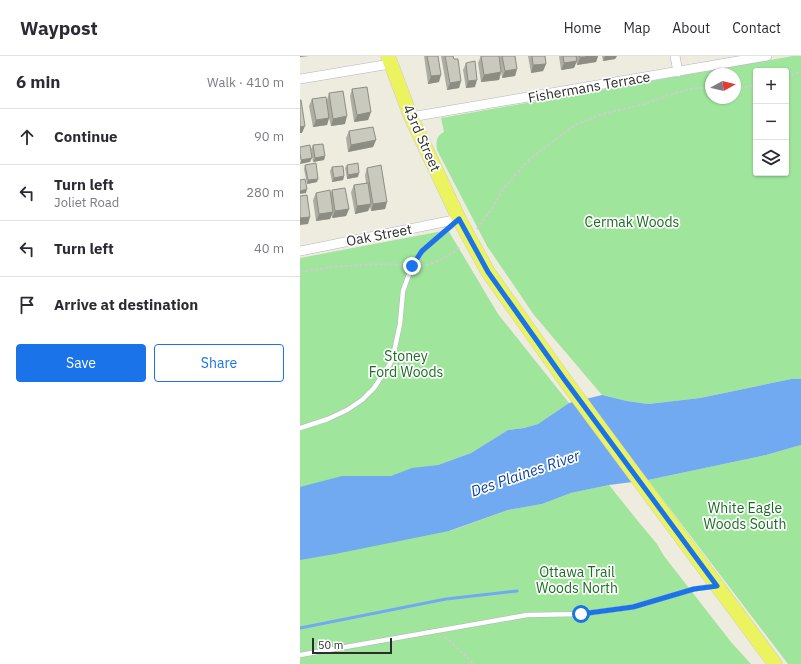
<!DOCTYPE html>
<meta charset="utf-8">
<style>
body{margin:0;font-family:"IBM Plex Sans",sans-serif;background:#f7f7f7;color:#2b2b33}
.controls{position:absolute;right:12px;top:12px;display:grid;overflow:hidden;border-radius:4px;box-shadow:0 1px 3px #0004}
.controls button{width:36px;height:36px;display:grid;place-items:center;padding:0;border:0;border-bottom:1px solid #e1e1e2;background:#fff;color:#2b2b33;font:20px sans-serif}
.compass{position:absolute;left:405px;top:12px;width:36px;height:36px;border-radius:50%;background:#fff;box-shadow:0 1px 3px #0004;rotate:82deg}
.scale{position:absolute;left:12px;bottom:10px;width:80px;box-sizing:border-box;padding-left:4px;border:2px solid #2d2d2d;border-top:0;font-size:11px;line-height:14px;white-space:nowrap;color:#2d2d2d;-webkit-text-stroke:3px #fff;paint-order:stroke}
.stop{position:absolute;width:12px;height:12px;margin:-9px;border:3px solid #1a73e8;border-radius:50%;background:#fff}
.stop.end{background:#1a73e8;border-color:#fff;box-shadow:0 1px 4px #0008}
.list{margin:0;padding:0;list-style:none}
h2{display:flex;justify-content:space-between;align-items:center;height:52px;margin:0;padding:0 16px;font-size:17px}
h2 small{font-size:13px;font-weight:400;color:#7c7c81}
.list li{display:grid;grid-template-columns:26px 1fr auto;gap:12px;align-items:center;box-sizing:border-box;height:56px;padding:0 16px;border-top:1px solid #e1e1e2}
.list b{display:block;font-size:15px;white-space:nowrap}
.list p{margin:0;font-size:13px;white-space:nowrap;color:#7c7c81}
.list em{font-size:13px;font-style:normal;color:#7c7c81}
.actions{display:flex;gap:8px;padding:12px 16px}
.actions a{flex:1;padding:9px 0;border:1px solid #1a73e8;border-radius:4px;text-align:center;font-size:14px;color:#1a73e8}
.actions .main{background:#1a73e8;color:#fff}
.icon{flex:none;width:22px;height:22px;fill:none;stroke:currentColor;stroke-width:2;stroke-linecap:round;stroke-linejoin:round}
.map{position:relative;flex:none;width:501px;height:608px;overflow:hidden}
header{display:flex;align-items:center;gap:24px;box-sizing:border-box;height:56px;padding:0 20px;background:#fff;border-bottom:1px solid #e1e1e2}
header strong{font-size:19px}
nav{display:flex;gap:22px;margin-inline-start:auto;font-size:14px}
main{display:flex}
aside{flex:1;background:#fff}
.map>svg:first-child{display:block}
</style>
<header>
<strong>Waypost</strong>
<nav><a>Home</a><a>Map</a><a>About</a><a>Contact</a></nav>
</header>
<main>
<aside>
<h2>6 min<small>Walk · 410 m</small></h2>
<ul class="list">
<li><svg class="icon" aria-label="ahead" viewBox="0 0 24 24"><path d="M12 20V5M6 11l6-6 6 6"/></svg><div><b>Continue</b></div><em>90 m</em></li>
<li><svg class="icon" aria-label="left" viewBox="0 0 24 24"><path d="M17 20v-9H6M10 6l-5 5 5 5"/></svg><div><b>Turn left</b><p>Joliet Road</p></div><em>280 m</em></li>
<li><svg class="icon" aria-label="left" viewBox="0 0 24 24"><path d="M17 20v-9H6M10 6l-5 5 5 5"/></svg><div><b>Turn left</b></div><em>40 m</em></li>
<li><svg class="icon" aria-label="arrive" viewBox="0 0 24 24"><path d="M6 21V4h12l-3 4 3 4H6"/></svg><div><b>Arrive at destination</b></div></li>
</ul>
<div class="actions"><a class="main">Save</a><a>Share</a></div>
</aside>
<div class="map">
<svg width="501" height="608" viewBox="0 0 501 608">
<rect width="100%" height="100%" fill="#eeecdf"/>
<!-- green -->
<path fill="#9fe59b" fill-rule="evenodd" d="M493 0H501V323H491L400 342 348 348 327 345 302 339 234 259 187 190 137 94C136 86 136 80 144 76L141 62ZM456 15H486V117H456ZM411 18H435V42H411Z
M148 174 198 258 269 347 238 368 224 372 208 374 171 397 138 409 150 475 208 454 242 448 271 437 309 429 337 464 357 488 364 500 431 586 451 608H0V202Z
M501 389V608H488L348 424 466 399Z"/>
<!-- water -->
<path fill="#71aaf1" d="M491 323H501V389L466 399 348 424 309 429 271 437 242 448 208 454 149 475 35 498 0 504V431L42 420H91L112 412 138 409 171 397 208 374 224 372 238 368 269 347 302 339 327 345 348 348 400 342Z"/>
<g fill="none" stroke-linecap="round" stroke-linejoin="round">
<!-- stream -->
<path stroke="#71aaf1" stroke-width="3" d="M0 572 146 543 217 535"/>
<defs>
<path id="lane" d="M0 372 28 363 47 354 62 344 74 332 90 308 94 296 100 268 103 235 112 210 122 195 156 166
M0 599 227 559 281 558 333 551 394 533 415 530"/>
<path id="street" d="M375 0 378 16
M0 23 90 8
M111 61 467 0
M0 195 159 163"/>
<path id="primary" d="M88 0 111 61 159 163 188 216 264 323 475 608"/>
</defs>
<!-- lane casing -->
<use href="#lane" stroke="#b4b3c0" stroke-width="5.5"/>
<!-- street casing -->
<use href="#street" stroke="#b4b3c0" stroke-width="10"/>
<!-- primary casing -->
<use href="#primary" stroke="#cdcdcd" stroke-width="15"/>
<!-- path -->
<path stroke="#cdcdcd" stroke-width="2" stroke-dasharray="3 2" stroke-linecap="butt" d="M486 20 501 16
M435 33 456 29
M177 173 193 151 201 136 214 120 229 104 257 82 277 68 302 58 344 48 375 37 395 32H411
M121 210C135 208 150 200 160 191
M0 216 32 211 78 208 105 209
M145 581 174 608"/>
<!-- lane -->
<use href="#lane" stroke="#fff" stroke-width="4.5"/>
<!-- street -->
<use href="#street" stroke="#fff" stroke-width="9"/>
<!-- primary -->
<use href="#primary" stroke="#ebf45f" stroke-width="14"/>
</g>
<!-- wall -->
<path fill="#aeada3" d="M124 0H138L139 26 128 28Z
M141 0H153L161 25 159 32 147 34Z
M181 0 201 16 199 24 181 26 178 7Z
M199 0H215L217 13 215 20 202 22Z
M228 0H245L246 8 243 15 231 17Z
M259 0H298L296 6 277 9 276 5 274 12 261 14Z
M302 0H317L315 3 303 5Z
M166 7 175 31 166 32 163 14Z
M52 33 71 56 68 64 54 66 50 40Z
M29 37 45 68 31 70 29 62 27 69 13 71 9 50 12 43 27 44Z
M49 75 76 84 73 91 48 96 46 82Z
M13 89 25 100 24 104 13 106 11 93Z
M5 109 17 126 7 128 4 113Z
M47 109 58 121 47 123 45 112Z
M32 111 44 120 43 124 32 126 30 115Z
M67 112 87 146 85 153 71 155 70 151 68 155 55 158 51 136 54 129 66 127 65 119Z
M32 134 49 153 46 160 32 162V159L30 163 16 165 13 144 16 137 30 138Z"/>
<!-- shaded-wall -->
<path fill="#8d8d84" d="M0 0H9L0 1Z
M290 0H298L296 6 277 9 280 2Z
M305 0H317L315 3 303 5Z
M277 5 274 12 261 14 264 7Z
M246 8 243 15 231 17 233 9Z
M217 13 215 20 202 22 205 15Z
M201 16 199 24 181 26 184 19Z
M141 19 139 26 128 28 131 20Z
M177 24 175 31 166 32 168 25Z
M161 25 159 32 147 34 150 27Z
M71 56 68 64 54 66 57 59Z
M47 60 45 68 31 70 33 63Z
M29 62 27 69 13 71 16 64Z
M5 70 2 77H0V71Z
M76 84 73 91 48 96 51 89Z
M25 100 24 104 13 106 15 102Z
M12 102 10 106 0 108 1 104Z
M59 117 58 121 47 123 48 119Z
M44 120 43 124 32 126 34 122Z
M18 123 17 126 7 128 8 124Z
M7 133 6 137 0 138V135Z
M87 146 85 153 71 155 73 148Z
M71 148 68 155 55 158 57 150Z
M49 153 46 160 32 162 35 155Z
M33 156 30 163 16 165 19 158Z
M10 161 8 168 0 169V162Z"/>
<!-- building -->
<path fill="#cac9bd" stroke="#8d8d84" d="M127 0H138L141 19 131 20Z
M145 0H153L154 3H158L161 25 150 27Z
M181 0H199L201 16 184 19Z
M202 0H215L217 13 205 15Z
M232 0H245L246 8 233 9Z
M263 0H276L277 5 264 7Z
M279 0H290L280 2Z
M175 5 177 24 168 25 166 7Z
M67 31 71 56 57 59 52 33Z
M43 35 47 60 33 63 29 37Z
M26 41 29 62 16 64 12 43Z
M0 44H1L5 70 0 71Z
M73 71 76 84 51 89 49 75Z
M23 88 25 100 15 102 13 89Z
M10 89 12 102 1 104 0 97V91Z
M16 107 18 123 8 124 5 109Z
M58 107 59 117 48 119 47 109Z
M81 109 87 146 73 148 67 112Z
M43 110 44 120 34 122 32 111Z
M5 123 7 133 0 135V124Z
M68 127 71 148 57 150 54 129Z
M45 132 49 153 35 155 32 134Z
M30 134 33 156 19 158 16 137Z
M7 139 10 161 0 162V140Z"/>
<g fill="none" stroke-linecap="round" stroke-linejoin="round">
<!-- route -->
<path stroke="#1a73e8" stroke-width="5" d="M112 210 122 195 159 163 188 216 264 323 417 530 394 533 333 551 281 558"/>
</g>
<g text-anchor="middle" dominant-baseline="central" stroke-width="3.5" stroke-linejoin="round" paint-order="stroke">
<!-- street labels -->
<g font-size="14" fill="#2d2d2d" stroke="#fff">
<text transform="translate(289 31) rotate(-10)">Fishermans Terrace</text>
<text transform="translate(122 82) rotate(66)">43rd Street</text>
<text transform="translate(79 179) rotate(-11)">Oak Street</text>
</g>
<!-- park labels -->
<g font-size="14" fill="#196d21" stroke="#fff">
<text x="332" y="166">Cermak Woods</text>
<text x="106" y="300">Stoney<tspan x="106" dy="16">Ford Woods</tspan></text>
<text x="445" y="452">White Eagle<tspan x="445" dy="16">Woods South</tspan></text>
<text x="277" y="516">Ottawa Trail<tspan x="277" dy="16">Woods North</tspan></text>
</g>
<!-- water labels -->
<g font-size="15" font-style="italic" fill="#0b42a3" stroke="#fff">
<text transform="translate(225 417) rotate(-19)">Des Plaines River</text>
</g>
</g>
</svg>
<div class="controls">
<button>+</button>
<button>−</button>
<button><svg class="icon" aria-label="layers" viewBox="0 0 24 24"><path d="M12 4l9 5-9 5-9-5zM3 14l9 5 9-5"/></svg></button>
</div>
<svg class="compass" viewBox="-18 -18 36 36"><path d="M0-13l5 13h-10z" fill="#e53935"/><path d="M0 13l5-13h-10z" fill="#7c7c81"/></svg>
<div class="scale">50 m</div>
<div class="stop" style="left:281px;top:558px"></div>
<div class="stop end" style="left:112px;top:210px"></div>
</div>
</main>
